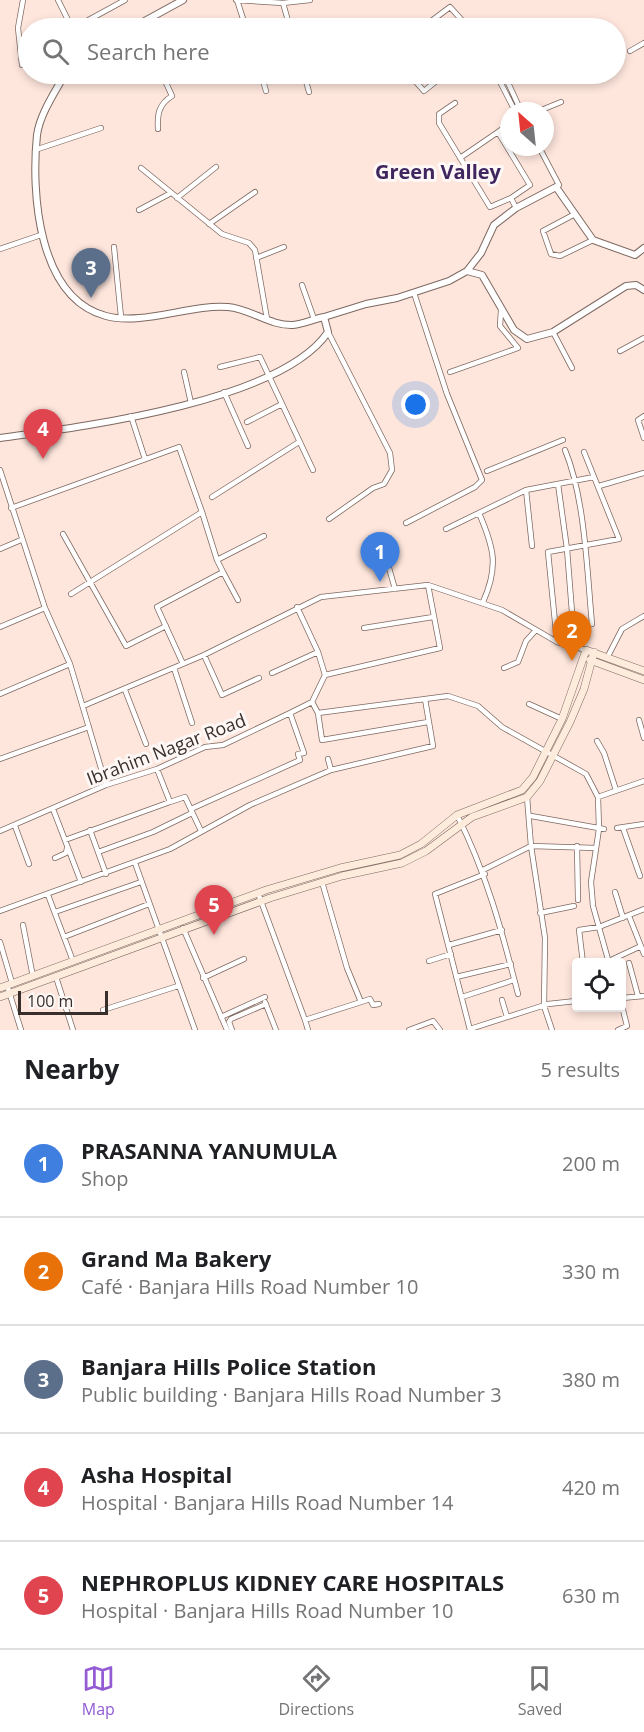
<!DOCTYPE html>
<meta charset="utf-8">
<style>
body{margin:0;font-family:"Open Sans",sans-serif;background:#f2f2f2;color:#202124}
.controls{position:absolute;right:18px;bottom:18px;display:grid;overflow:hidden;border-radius:6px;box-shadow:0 3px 9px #0003}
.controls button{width:54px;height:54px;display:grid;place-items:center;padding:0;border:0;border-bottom:2px solid #e0e0e0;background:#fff;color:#202124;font:30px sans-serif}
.compass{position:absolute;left:500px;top:102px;width:54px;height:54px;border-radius:50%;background:#fff;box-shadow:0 3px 9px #0003;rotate:333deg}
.scale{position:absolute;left:18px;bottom:15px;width:90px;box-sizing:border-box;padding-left:6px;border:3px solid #382f2c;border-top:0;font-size:16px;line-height:21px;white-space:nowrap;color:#382f2c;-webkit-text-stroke:4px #fdf8f6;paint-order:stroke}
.you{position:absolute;left:416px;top:405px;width:21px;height:21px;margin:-15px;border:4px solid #fff;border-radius:50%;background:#1a73e8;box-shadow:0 0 0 9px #1a73e833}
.badge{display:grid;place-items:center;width:39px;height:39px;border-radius:50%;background:#935cd5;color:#fff;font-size:20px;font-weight:700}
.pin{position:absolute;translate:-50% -50px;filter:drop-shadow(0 2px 3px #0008)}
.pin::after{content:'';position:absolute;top:32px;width:21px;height:18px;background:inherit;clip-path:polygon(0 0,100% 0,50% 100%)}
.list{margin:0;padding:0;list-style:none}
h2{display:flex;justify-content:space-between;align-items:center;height:78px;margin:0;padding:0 24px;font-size:26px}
h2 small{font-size:20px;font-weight:400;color:#757577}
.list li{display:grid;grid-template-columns:39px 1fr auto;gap:18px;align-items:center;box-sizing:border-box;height:108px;padding:0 24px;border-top:2px solid #e0e0e0}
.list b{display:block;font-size:22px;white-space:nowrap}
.list p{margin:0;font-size:20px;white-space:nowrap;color:#757577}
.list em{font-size:20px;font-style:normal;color:#757577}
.icon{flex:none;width:33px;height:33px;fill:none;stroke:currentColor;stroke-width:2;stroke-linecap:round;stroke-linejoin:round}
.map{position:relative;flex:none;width:644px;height:1030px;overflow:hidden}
.search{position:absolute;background:#fff;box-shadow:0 3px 9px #0003;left:18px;right:18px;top:18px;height:66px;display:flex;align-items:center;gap:15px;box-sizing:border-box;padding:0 21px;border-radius:33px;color:#757577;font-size:22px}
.sheet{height:618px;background:#fff}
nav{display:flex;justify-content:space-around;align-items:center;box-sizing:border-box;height:84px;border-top:2px solid #e0e0e0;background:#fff;font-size:16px;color:#757577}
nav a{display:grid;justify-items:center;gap:3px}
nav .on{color:#935cd5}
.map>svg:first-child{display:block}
</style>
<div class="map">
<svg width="644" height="1030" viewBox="0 0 644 1030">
<rect width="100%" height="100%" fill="#fee6dd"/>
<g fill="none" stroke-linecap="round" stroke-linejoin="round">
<defs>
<path id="minor" d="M58 0 72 28
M236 0 283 3 310 0
M237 0 246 28
M283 3 290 28
M74 28 125 0
M422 28 450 7 469 28
M630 51 644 43
M22 65 18 28 23 0
M261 74 266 91
M304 74 309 92
M409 74 424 91 445 74
M450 74 455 78 462 74
M496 74 515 111
M504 74 521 111
M455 103 439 114V123L490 207 511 198 516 208
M539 111 561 102
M158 129C157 114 159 104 172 96L162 74
M498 132 509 124
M539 147 559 185
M38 149 101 128
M460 158 498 132 530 185 511 198
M141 168 222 234 249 243 255 250 267 319
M177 198 216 167
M139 210 171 193
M575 214 543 231 551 254 560 256 593 240
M209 224 255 192
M114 247 121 317
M0 249 41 235
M256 258 284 247
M302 285 314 319
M328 332 390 453 392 470 384 484 373 488 329 519
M553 332 572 368
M620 351 644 338
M220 367 260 357 313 470
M184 372 191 403
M450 372 518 348 500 326 501 310
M224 392 248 446
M131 416 145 459
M644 416 638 420 644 438
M247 422 282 404
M565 450C585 498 587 571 592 624L573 625
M0 470 45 608 70 664 106 785
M487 471 563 440
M558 484 567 549 573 625 564 645
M599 486 644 473
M526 490 532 546
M212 497 299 442
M11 508 179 447 202 512 71 594
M202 512 217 560
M479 513C494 548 499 566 483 602
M406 523 475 487 482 480 447 394 414 293
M446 529 526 490 594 477
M63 534 126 646 166 626
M0 549 21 540
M389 568 395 589
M223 572 238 600
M0 627 45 608
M364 628 433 617
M557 642 548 552 619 539 584 452
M204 655 222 695 259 678
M608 656 622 629 644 616
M183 664 157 607 223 572 217 560 264 536
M174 668 192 723
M504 668 518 662 526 641 536 630
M272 673 318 652
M325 675 440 648 428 585
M125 690 146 744
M0 694 70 664
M312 702 318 713 322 740 428 722
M529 704 562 719
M83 706 204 655 321 597 428 585 502 610 557 642 586 650
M318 713 448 696 478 706 502 727 586 774 598 797 599 829 591 882 593 906 609 963
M639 720 644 738
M597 741 604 753 616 790
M0 759 89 727
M328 759 331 770
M157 769 170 802 185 797 201 831
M527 797 531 846 545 938 544 1006 552 1030
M598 797 644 781
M53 809 81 882
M191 809 300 760 298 754 304 753 290 713
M457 815C486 872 502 931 518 994
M531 816 604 829
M15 826 29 864
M617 828 644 824
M623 828 640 876
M90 830 106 874
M0 831 106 785 157 769 205 747 223 745 290 713 312 702 325 675 318 652 297 607
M65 840 170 802
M577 846 578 900
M98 852 153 832 192 813
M55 858 66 853 67 848
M135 863 195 1030
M483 870 531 846 596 848
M615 892 623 918
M258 893 305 1020 361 1002 347 968 322 882
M48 895 73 961
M0 911 170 849 250 805 331 770 433 746 425 699
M55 912 141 882
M540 913 574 906
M629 916 644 954
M23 925 33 977
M183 928 227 1030
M64 937 149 904
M0 942 12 983
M449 945 502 930
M429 961 451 954
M609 961 641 946
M583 963 579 930 599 927 644 909
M629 963 638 996
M56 977 73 1030
M456 977 511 964
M203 978 244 959
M7 985 21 1030
M462 997 514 980
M622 998 644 996
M502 1000 507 1017
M265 1002 276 1030
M361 1002 370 999 373 1005 379 1004
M103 1010 178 986
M221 1017 265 997
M305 1020 308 1030
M470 1029 548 1004 576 1001
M232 1030 229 1022 231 1019 266 1004
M409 1030 433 1021 440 1030
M470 1030 435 894 485 874
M618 1030 627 1026 622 1006"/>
<path id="tertiary" d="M132 28 183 0
M65 74C55 92 40 114 37 135 31 193 38 298 106 316 142 326 191 304 228 307 251 309 270 326 293 325 303 324 314 319 324 317
M467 271 482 275 514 330 527 339 553 332 626 286 636 285 644 290
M0 438C81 427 281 402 328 332L324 317 366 304 397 298 449 281 467 271 481 253 494 225 516 208 556 187 593 240 635 255 644 248"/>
<path id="secondary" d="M590 660 644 680
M0 988 266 890 340 868 400 855 421 844 457 815 522 790 533 777 562 719 586 650 644 671
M0 997 270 898 342 876 402 863 426 851 472 817 527 797 540 781 570 722 584 689 594 652"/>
</defs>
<!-- minor casing -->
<use href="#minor" stroke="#7e6961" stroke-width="6"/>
<!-- tertiary casing -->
<use href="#tertiary" stroke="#7e6961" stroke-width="8"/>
<!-- secondary casing -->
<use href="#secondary" stroke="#7e6961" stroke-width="8"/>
<!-- minor -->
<use href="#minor" stroke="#fff" stroke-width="4.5"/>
<!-- tertiary -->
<use href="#tertiary" stroke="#fff" stroke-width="6"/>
<!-- secondary -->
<use href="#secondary" stroke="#fdebdb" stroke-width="7"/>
</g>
<g text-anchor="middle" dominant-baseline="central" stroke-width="6" stroke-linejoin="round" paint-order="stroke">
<!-- street labels -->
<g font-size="18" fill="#382f2c" stroke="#fdf8f6">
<text transform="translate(166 749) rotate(-21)">Ibrahim Nagar Road</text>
</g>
<!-- neighbourhood labels -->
<g font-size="20" font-weight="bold" fill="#40265f" stroke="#fdf8f6">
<text x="438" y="171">Green Valley</text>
</g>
</g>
</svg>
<div class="controls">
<button><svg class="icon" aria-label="locate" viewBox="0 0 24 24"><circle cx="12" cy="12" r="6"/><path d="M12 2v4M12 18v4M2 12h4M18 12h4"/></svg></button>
</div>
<svg class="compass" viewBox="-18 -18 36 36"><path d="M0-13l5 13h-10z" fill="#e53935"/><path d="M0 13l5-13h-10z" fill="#757577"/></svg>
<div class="scale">100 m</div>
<div class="you"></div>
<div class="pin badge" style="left:380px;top:582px;background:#3f7fe0">1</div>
<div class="pin badge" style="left:572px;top:661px;background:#e8710a">2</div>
<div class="pin badge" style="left:91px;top:298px;background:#5c6f8a">3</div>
<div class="pin badge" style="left:43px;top:459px;background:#e0444e">4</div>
<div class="pin badge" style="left:214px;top:935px;background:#e0444e">5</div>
<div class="search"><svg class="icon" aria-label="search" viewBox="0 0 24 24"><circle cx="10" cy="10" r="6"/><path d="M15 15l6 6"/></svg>Search here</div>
</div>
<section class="sheet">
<h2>Nearby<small>5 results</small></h2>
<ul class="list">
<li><span class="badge" style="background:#3f7fe0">1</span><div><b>PRASANNA YANUMULA</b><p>Shop</p></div><em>200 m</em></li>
<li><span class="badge" style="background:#e8710a">2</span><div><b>Grand Ma Bakery</b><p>Café · Banjara Hills Road Number 10</p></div><em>330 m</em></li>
<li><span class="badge" style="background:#5c6f8a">3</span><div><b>Banjara Hills Police Station</b><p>Public building · Banjara Hills Road Number 3</p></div><em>380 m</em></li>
<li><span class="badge" style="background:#e0444e">4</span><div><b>Asha Hospital</b><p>Hospital · Banjara Hills Road Number 14</p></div><em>420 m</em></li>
<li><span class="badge" style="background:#e0444e">5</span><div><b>NEPHROPLUS KIDNEY CARE HOSPITALS</b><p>Hospital · Banjara Hills Road Number 10</p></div><em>630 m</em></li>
</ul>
</section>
<nav>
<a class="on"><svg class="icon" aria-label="map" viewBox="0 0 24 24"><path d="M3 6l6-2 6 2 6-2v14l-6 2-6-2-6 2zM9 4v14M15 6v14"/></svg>Map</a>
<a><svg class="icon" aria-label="directions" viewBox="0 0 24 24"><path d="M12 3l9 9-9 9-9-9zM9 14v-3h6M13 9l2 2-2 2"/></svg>Directions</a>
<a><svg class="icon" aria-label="saved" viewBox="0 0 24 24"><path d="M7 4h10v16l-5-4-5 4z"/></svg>Saved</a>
</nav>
